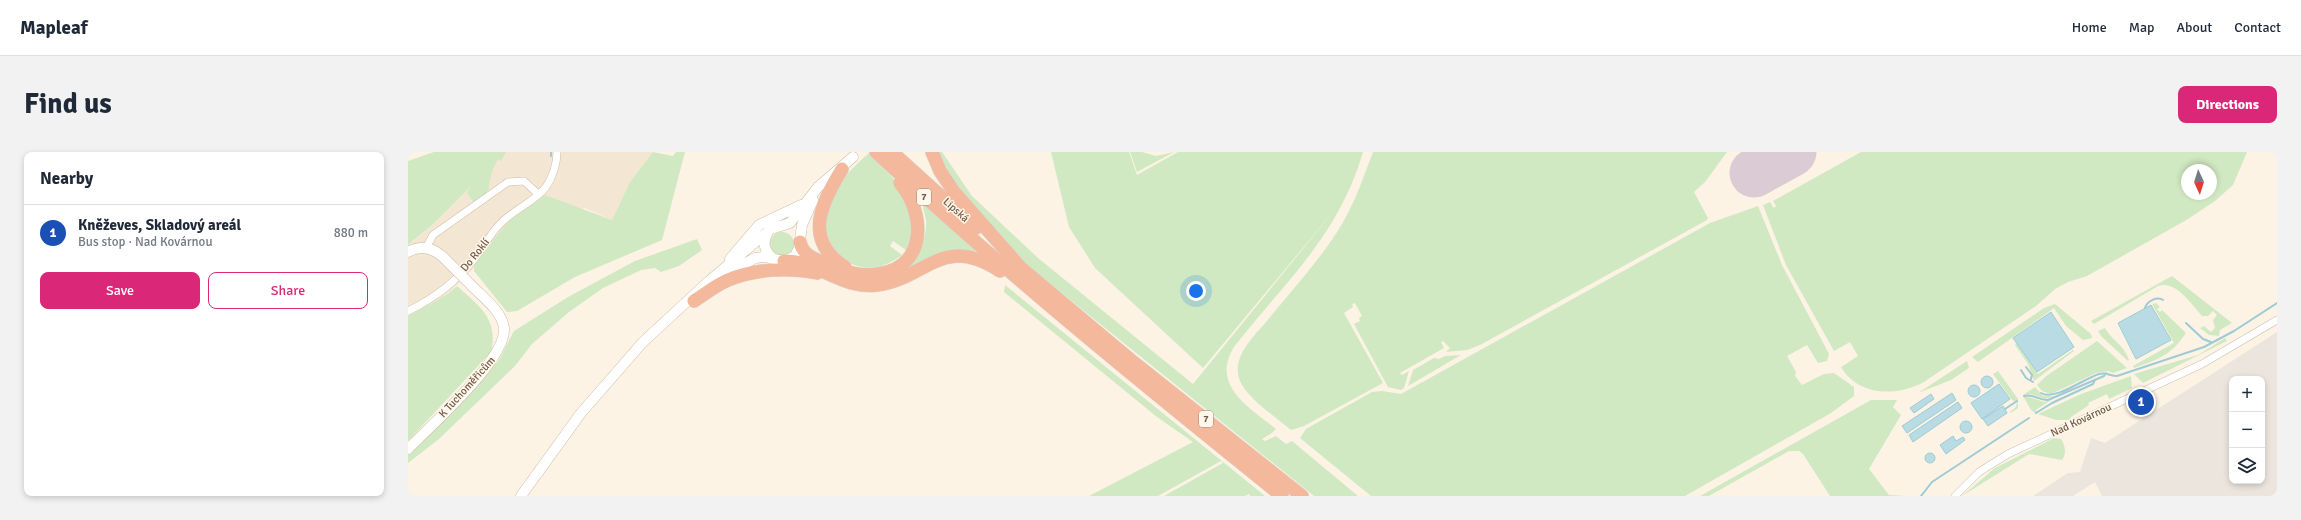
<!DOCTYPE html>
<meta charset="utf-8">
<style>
body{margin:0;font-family:Signika,sans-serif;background:#f2f2f3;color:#1f2937}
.controls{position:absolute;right:12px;bottom:12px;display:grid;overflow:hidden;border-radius:8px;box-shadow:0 2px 6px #0003}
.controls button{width:36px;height:36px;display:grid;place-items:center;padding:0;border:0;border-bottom:1px solid #e0e1e3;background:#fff;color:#1f2937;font:20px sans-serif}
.compass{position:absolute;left:1773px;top:12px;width:36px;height:36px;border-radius:50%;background:#fff;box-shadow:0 2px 6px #0003;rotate:176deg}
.you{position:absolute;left:788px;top:139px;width:14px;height:14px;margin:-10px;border:3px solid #fff;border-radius:50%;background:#1a73e8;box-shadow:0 0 0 6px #1a73e833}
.badge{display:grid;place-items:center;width:26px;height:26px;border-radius:50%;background:#db2777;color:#fff;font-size:13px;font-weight:700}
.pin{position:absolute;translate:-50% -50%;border:2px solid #fff;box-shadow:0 1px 4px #0006}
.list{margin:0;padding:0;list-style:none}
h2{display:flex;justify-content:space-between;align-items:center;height:52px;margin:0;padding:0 16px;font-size:17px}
h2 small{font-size:13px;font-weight:400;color:#747a83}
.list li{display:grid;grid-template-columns:26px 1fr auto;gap:12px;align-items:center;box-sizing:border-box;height:56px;padding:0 16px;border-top:1px solid #e0e1e3}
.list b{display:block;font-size:15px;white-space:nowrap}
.list p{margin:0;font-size:13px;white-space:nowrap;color:#747a83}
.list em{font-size:13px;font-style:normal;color:#747a83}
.actions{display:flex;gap:8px;padding:12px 16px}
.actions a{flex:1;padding:9px 0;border:1px solid #db2777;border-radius:8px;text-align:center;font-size:14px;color:#db2777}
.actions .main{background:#db2777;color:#fff}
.icon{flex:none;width:22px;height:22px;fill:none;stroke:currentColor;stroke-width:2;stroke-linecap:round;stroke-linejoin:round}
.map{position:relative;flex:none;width:1869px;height:344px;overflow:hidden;border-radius:8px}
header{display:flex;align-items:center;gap:24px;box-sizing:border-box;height:56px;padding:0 20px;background:#fff;border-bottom:1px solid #e0e1e3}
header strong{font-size:19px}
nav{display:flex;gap:22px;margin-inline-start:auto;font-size:14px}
.intro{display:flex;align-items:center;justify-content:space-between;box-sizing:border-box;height:96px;padding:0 24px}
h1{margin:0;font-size:28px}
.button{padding:10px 18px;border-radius:8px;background:#db2777;color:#fff;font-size:14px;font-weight:700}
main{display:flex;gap:24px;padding:0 24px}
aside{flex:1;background:#fff;border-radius:8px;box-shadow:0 2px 6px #0003}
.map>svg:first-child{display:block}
</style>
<header>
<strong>Mapleaf</strong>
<nav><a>Home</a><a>Map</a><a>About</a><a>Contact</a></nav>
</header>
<div class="intro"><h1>Find us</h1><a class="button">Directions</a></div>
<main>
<aside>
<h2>Nearby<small></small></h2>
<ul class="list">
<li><span class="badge" style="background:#1a4fb4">1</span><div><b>Kněževes, Skladový areál</b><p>Bus stop · Nad Kovárnou</p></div><em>880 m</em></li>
</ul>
<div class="actions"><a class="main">Save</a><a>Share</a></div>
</aside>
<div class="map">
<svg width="1869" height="344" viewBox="0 0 1869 344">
<rect width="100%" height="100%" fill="#fcf3e4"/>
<!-- residential -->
<path fill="#f3e6d2" d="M90 0H245L222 30 204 68 177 56 100 70 65 117 40 142 0 164V94L24 73 85 11Z"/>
<!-- industrial -->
<path fill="#ebe5de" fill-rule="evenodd" d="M1869 180V344H1694L1687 330 1665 344H1625L1660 321 1672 320 1683 286 1697 291ZM1824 227H1854V329H1824Z"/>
<!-- green -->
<path fill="#d0e9c2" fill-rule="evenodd" d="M26 0H98L93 9 90 7 84 19 80 39 66 51 59 41 63 34 24 73 0 93V9Z
M245 0 265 4 268 0H277L254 88 167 125 109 159 99 160 66 119V112L100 70 137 43 204 68 222 30Z
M528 0H534L564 44 630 106 785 232 929 55 795 216 687 116 661 75 643 0H721L729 23 770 0H955C930 85 878 128 826 195 802 234 842 256 868 277L864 281 854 287 857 289 868 284 878 292 884 289 950 344H906L625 118 595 91 554 44Z
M722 0H734L748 4 766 0 729 20Z
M965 0H1319L1297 30 1286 40 1300 66 1299 68 1072 193 1059 198 1038 200 1042 196 1035 189 1033 190 1036 196 992 221 994 223 1001 219 996 236 993 238 980 235 946 172 952 169 951 166 954 164 947 151 944 152 945 155 936 161 975 231 896 274 883 278C867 264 833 243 830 222 827 202 846 184 858 170 884 138 913 107 934 72 947 50 956 24 965 0Z
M1453 0H1839L1825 33 1807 49 1780 67 1679 124 1660 130 1647 137 1628 154 1516 230C1488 245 1450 244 1433 215L1450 204 1442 190 1426 199 1378 113 1355 53 1362 50 1366 56 1368 54 1365 49ZM1779 18H1803V42H1779Z
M461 1 487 28 505 54 503 90 498 98 485 89 482 94 494 103C472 119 451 121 431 103 421 95 418 86 417 74 417 69 416 63 417 59 424 35 443 17 461 1Z
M515 51 568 99 567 102 490 122C505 106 520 92 518 68 517 63 514 54 515 51Z
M1350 54 1374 113 1421 202 1419 209 1410 211 1399 193 1379 204 1388 220 1387 224 1394 233 1416 222 1426 221 1446 235V244L1423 261 1277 344H963L892 286 898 277 964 240 974 239 993 242 1302 71Z
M362 92a12 12 0 1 1 24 0a12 12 0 1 1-24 0Z
M289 87 294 98 271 114 253 120 247 116 233 118 195 136 161 160 124 192 107 214 31 287 0 311V302L91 208 106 179 160 145 227 109Z
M1764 124 1824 171 1812 178 1811 184 1801 183 1792 176 1796 174 1803 180 1807 176 1805 168 1809 163 1805 159 1800 164H1794C1783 152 1768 128 1750 134L1686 172 1683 169Z
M597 133 857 344H842L841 342 837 344H756L815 311 813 309 750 344H681L785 290 749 265 596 140Z
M49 134C71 154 91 167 83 200L0 289V164L40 142Z
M1748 151 1752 155 1749 157 1752 160 1754 158 1778 181C1762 204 1751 207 1726 216L1725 214 1766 191 1744 152Z
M1647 152 1683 182 1684 186 1675 188 1658 174 1646 156 1570 210 1564 205 1636 156Z
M1697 176C1705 190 1715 191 1721 208L1720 209 1693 184 1690 179Z
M1817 186 1819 189 1735 231 1726 222 1790 203Z
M1689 189 1719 216 1705 221 1700 219 1688 221 1643 242 1634 239 1629 233 1637 225Z
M1608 191 1630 222 1665 198 1666 199 1626 229 1620 212 1607 193Z
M1053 203 1000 234 1005 218 1026 206 1031 207 1037 204Z
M1559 209 1561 216 1543 228 1510 241Z
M1590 219 1610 247V256L1603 261 1602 260 1608 255 1609 250 1604 248 1585 222Z
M1723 224 1724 236 1701 247 1699 242 1680 251 1681 253 1663 265 1662 268H1648L1630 262 1673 242Z
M1627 235 1635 244H1646L1637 247 1623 242 1615 243 1636 250 1643 248 1628 258 1629 262 1623 258 1615 244V243Z
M1463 248H1489L1485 255 1493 263 1461 317 1481 343 1498 344H1422L1395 302 1391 299H1381L1301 344H1292Z
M1646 286 1653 287C1657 293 1659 302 1654 308L1621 302 1554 344 1587 316Z"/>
<!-- water -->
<path fill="#b9dce4" stroke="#9fcad6" d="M1743 153 1763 188 1728 207 1710 171Z
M1643 160 1666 195 1629 220 1605 186Z
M1573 230a6 6 0 1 1 12 0a6 6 0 1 1-12 0Z
M1591 232 1602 247 1574 267 1563 251Z
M1560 239a6 6 0 1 1 12 0a6 6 0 1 1-12 0Z
M1544 241 1548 248 1499 281 1494 274Z
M1523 242 1526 247 1506 261 1502 256Z
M1550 250 1554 256 1505 290 1501 283Z
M1595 254 1599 261 1580 274 1575 267Z
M1552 275a6 6 0 1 1 12 0a6 6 0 1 1-12 0Z
M1545 284 1548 289 1555 285 1557 288 1538 302 1532 293Z
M1517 306a5 5 0 1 1 10 0a5 5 0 1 1-10 0Z"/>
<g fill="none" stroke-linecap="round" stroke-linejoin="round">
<!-- stream -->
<path stroke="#9fcad6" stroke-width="2" d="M143 4V0
M1737 156C1739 149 1749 144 1755 148
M1778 171 1795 187 1803 190
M1618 215 1624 223 1623 227
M1613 218 1618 226 1625 230
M1633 241C1647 249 1675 227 1691 222 1699 220 1702 224 1709 224L1796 195 1826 179 1869 151
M1616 244C1625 241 1631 249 1640 248L1696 224 1698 221
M1597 257 1609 249
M1628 261 1644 251 1685 232 1687 228
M1513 344 1524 330 1621 266"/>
<!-- runway -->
<path stroke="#dacbd4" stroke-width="49" d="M1346 21 1384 0"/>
<defs>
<path id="street" d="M18 96 25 83 100 30 116 29 130 42
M0 159C27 146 49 129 67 106 76 94 83 80 95 69 108 57 127 49 138 35 145 25 149 11 149 0
M1547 344 1571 320 1600 302 1794 212 1869 168"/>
<path id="secondary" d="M360 80C354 90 356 100 366 107
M0 100C12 93 23 95 34 104
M322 107 351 73 393 53
M321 120 347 106 357 105 376 109 387 104 391 96 394 73 405 48
M0 297C22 274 99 207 96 176 94 160 78 148 67 137
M113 344 173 261 235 190 301 129 363 77 382 71 410 35 445 5"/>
<path id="highway" d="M468 0C598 121 736 233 874 344
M484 0 568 76
M524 0 532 19 546 40 613 116 724 209 894 344
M434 17C414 50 394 88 437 115
M392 90C395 104 407 107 419 112 435 119 452 125 470 122 519 115 518 62 492 31
M376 109C409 108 434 138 469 133 518 127 534 81 592 119
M286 149C297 142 308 133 320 128 346 117 381 115 409 121"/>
</defs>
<!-- street casing -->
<use href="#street" stroke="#cfbead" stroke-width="8"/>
<!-- secondary casing -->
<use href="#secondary" stroke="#cfbca8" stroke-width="11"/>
<!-- highway casing -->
<use href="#highway" stroke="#dbd4d0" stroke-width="14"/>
<!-- street -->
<use href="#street" stroke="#fff" stroke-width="7"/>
<!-- secondary -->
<use href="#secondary" stroke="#fff" stroke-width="10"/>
<!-- highway -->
<use href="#highway" stroke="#f4b89c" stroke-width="13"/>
<defs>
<path id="secondary-bridge" d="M34 104 67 137"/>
</defs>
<!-- secondary-bridge casing -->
<use href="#secondary-bridge" stroke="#cfbca8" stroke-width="11" stroke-linecap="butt"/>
<!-- secondary-bridge -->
<use href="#secondary-bridge" stroke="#fff" stroke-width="10"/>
</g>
<g text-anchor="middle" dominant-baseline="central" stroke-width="3" stroke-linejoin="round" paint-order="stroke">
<!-- shield labels -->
<g fill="#fff7e9" stroke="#9d8a7a" stroke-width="1">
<rect x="509" y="37" width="14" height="16" rx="3"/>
<rect x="791" y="259" width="14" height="16" rx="3"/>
</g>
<g font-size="10" font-weight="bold" fill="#735b4a">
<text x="516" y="45">7</text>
<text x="798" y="267">7</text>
</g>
<!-- street labels -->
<g font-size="11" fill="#735b4a" stroke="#fff7e9">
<text transform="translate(548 58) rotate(42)">Lipská</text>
<text transform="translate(67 103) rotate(-51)">Do Roklí</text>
<text transform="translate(59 235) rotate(-48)">K Tuchoměřicům</text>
<text transform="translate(1673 268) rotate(-25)">Nad Kovárnou</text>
</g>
</g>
</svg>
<div class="controls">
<button>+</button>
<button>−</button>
<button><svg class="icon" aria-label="layers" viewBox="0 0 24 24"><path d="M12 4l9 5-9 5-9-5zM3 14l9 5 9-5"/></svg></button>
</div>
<svg class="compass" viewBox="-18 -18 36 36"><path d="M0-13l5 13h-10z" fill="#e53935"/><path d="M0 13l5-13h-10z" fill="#747a83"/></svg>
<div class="you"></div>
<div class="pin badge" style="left:1733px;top:250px;background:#1a4fb4">1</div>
</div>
</main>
